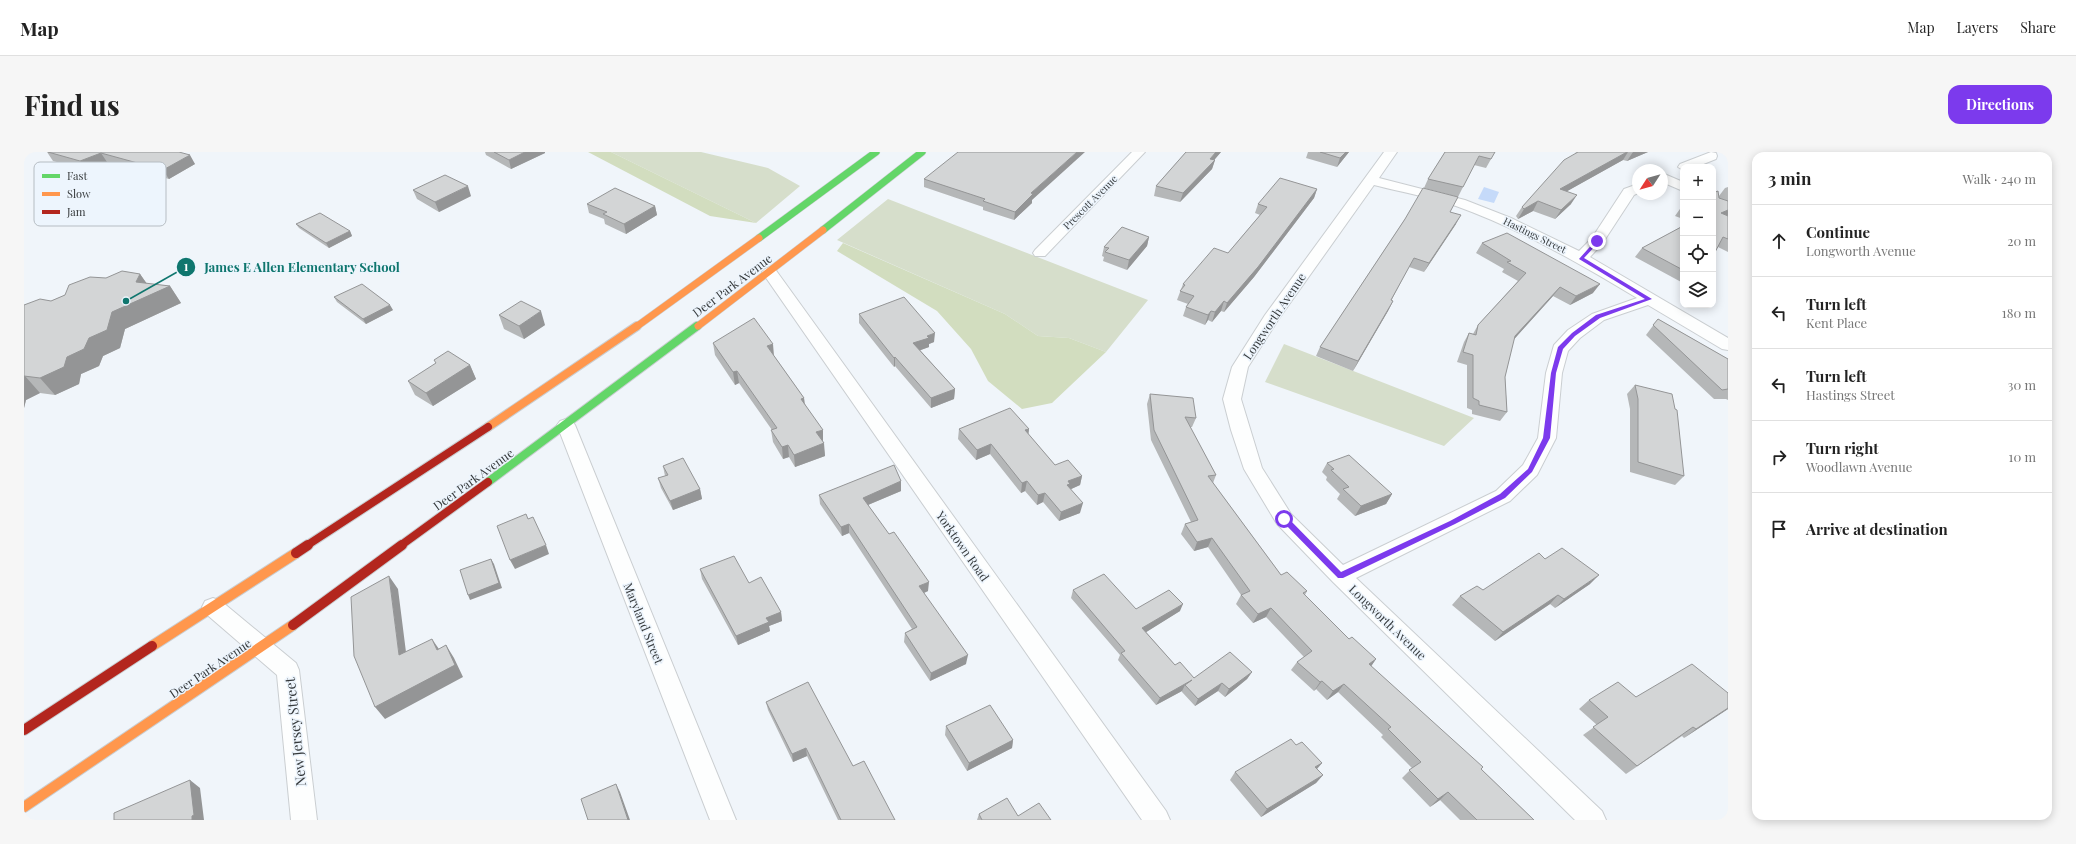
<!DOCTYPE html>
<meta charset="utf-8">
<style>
body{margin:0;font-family:"Playfair Display",serif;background:#f6f6f6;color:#222}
.controls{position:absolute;right:12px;top:12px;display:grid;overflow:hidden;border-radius:8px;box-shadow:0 2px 10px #0003}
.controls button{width:36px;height:36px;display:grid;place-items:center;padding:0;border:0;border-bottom:1px solid #e0e0e0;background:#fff;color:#222;font:20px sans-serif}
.compass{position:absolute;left:1608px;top:12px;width:36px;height:36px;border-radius:50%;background:#fff;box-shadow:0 2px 10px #0003;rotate:234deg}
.stop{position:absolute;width:12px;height:12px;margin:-9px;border:3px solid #7c3aed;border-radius:50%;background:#fff}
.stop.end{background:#7c3aed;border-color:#fff;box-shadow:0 1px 4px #0008}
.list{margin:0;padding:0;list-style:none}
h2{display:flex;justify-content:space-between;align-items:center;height:52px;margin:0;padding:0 16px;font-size:17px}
h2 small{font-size:13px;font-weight:400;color:#767676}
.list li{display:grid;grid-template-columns:26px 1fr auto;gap:12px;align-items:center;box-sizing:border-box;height:72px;padding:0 16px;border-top:1px solid #e0e0e0}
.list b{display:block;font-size:15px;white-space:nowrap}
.list p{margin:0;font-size:13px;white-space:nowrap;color:#767676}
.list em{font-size:13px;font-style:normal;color:#767676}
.icon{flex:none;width:22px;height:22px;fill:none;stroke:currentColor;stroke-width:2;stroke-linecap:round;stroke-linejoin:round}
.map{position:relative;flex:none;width:1704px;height:668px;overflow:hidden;border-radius:12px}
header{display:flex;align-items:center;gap:24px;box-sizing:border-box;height:56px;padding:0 20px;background:#fff;border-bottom:1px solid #e0e0e0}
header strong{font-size:19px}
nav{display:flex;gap:22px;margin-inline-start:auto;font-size:14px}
.intro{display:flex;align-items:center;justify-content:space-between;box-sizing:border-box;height:96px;padding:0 24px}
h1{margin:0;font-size:28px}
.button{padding:10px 18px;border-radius:12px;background:#7c3aed;color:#fff;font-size:14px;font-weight:700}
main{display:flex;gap:24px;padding:0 24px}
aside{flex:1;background:#fff;border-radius:12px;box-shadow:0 2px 10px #0003}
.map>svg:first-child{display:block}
</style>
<header>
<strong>Map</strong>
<nav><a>Map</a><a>Layers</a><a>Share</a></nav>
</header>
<div class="intro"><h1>Find us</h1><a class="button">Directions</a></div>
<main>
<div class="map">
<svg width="1704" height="668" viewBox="0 0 1704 668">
<rect width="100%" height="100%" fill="#f0f5fa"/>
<!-- green -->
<path fill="#d6decb" d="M587 0H677L744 16 776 34 732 71Z
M864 47 1124 148 1082 200 1045 186 1014 184 981 162 813 88Z
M1260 192 1450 266 1420 294 1241 230Z"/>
<!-- forest -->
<path fill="#d2ddbf" d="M564 0H587L732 71 686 64Z
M819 91 981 162 1014 184 1045 186 1082 200 1028 251 998 257 964 229 947 197 913 159 813 99Z"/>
<!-- water -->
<path fill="#c5daf9" d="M1460 35 1475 40 1470 51 1454 47Z"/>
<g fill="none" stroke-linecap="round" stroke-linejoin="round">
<defs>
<path id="street" d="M1108 0H1121L1021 104H1011L1009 101 1011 98Z
M1360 0H1373L1355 26 1441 48 1487 66 1555 99 1568 86 1600 37 1614 32V41L1610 43 1578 92 1566 105 1704 186V198L1698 197 1624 153 1580 168 1556 186 1544 199 1538 221 1532 286 1513 323 1486 349 1332 426 1578 659 1582 668H1551L1309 430 1253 372 1220 317 1207 278 1199 247 1208 215 1241 163ZM1350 33C1377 40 1406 45 1432 54 1496 77 1555 111 1613 146L1568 162 1544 178 1530 193 1522 221 1514 286 1499 313 1472 339 1319 413 1267 362 1238 316 1217 247 1224 215 1254 168Z
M1687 0 1692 1 1693 4 1692 7 1672 15H1659V18L1654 15 1656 12Z
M1638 21 1659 30V39L1638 30Z
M746 115 751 117 1142 659 1146 668H1118L738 120 741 117Z
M542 267 548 269 551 273 712 668H686L533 273 536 269Z
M189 446 197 449 272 511 275 518 293 668H267L253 523 181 461 178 455 181 449Z"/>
<path id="fast-far1" d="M799 78 898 0
M735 86 852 0
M672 175 674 174"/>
<path id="fast" d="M464 330 673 174"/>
<path id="slow-far2" d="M674 174 799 78
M612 175 735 86"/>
<path id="slow-far1" d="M464 275 613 174"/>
<path id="slow" d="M128 494 272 401
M0 655 269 473"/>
<path id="jam-far1" d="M282 394 464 275
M376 394 464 330"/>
<path id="jam" d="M272 401 284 393
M269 473 378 393
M0 578 128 494"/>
</defs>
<!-- street casing -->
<use href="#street" stroke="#caced1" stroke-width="2"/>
<!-- fast-far1 casing -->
<use href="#fast-far1" stroke="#caced1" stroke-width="8"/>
<!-- fast casing -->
<use href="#fast" stroke="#caced1" stroke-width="10"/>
<!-- slow-far2 casing -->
<use href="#slow-far2" stroke="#caced1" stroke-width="8"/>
<!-- slow-far1 casing -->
<use href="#slow-far1" stroke="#caced1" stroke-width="10"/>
<!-- slow casing -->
<use href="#slow" stroke="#caced1" stroke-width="12"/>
<!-- jam-far1 casing -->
<use href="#jam-far1" stroke="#caced1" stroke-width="10"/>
<!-- jam casing -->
<use href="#jam" stroke="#caced1" stroke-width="12"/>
<!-- street -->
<use href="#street" fill="#fdfefe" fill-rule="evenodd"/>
<!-- fast-far1 -->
<use href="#fast-far1" stroke="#63d668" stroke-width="7"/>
<!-- fast -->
<use href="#fast" stroke="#63d668" stroke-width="8"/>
<!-- slow-far2 -->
<use href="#slow-far2" stroke="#ff974d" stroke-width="7"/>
<!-- slow-far1 -->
<use href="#slow-far1" stroke="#ff974d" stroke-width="8"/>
<!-- slow -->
<use href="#slow" stroke="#ff974d" stroke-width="10"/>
<!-- jam-far1 -->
<use href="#jam-far1" stroke="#b3261e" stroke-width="8"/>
<!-- jam -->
<use href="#jam" stroke="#b3261e" stroke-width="10"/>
</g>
<!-- wall -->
<path fill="#b5b7b8" d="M23 0H155L171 12 145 27 83 10 63 18 29 9Z
M461 0H521V1L487 17 462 3Z
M1162 0H1197L1190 8H1191L1188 17 1156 50 1130 44 1132 34Z
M1284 0H1325L1313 15 1282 6Z
M1421 0H1471L1462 16 1450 13 1434 45 1400 36 1404 27Z
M1551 0H1624L1603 9 1599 8 1543 39 1547 52 1531 67 1509 59 1494 67 1492 64 1498 55 1553 1Z
M900 27 1008 48V51L990 68 959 58V55L900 35Z
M1704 35V100L1694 95 1695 44 1701 36Z
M1293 37 1290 46 1230 125 1200 160 1197 159 1188 170 1184 168 1181 173 1159 164 1162 155 1164 152 1153 148 1159 132 1204 101 1236 63 1231 61 1234 52Z
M389 38 447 44 415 60 393 47Z
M563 52 631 54 633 63 602 82 581 72 580 67 565 61Z
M1658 54H1659V67L1651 64Z
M1426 60 1432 72 1400 120 1385 115 1367 149H1369L1364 159 1329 219 1292 204 1296 195 1381 67Z
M272 72 326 79 328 84 305 96 275 76Z
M1659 74V131L1611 105 1618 96Z
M1125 85 1123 94 1103 118 1079 109 1080 105 1078 104 1080 95Z
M1458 91 1569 141 1546 153 1529 144 1490 187 1481 225 1483 260 1476 269 1448 262V258L1443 256V213L1433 210 1440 190 1445 181 1449 182 1454 173 1494 129 1478 120 1480 117 1452 101Z
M116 122 123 132 146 134 157 151 101 177 96 196 79 204 75 214 57 222 55 232 31 243 16 241 2 248 0 256V153L27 149 82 126Z
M310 145 369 158 342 172 313 150Z
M835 162 910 190 905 192V195L896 198 931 237 930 247 907 256 871 214 870 215 835 171Z
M475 163 521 173 500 187 480 177Z
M1634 167 1704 207V248L1702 247H1690L1622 183Z
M689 191 750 204 780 246 781 252 799 290 801 304 771 315 765 305 759 307 749 290 747 278H748L715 231 711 233 691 203Z
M446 213 452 227 409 254 391 243 384 229Z
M1611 233 1660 324 1651 333 1606 320V257L1603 242Z
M1126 242 1172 266 1168 275H1166L1192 323 1189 331 1257 423 1283 439 1281 443 1325 487 1352 507 1347 514 1457 617 1510 668H1436L1416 648 1406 655 1378 626 1388 616 1357 585 1359 583 1314 540 1303 548 1292 537 1290 539 1267 518 1273 510 1280 505 1242 465 1229 471 1212 452 1217 443 1184 395 1170 399 1157 382 1161 372 1167 370 1127 288 1123 252Z
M935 277H1005L1004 282 1031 313 1058 324 1056 333 1047 337 1056 361 1035 369 1019 350 1013 353 1001 339 997 341 966 302 952 308 934 287Z
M1303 311 1368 342 1362 352 1331 364 1313 347 1316 342 1302 328 1303 325 1298 320Z
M639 314 676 337 678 347 649 358 637 336 634 326 641 324Z
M877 329V339L844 353 904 439 900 441 942 512 906 529 880 490 881 481 888 477 825 381 818 384 796 352 795 343Z
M1521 407 1566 432 1531 456 1526 452 1471 489 1428 453 1436 444 1459 438Z
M676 417 725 431 757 460 758 469 745 474 746 479 714 493 678 427Z
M1049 438 1112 457 1156 459 1122 480 1151 513 1170 526 1228 520 1223 527 1201 545 1194 539 1171 554 1158 540V539L1132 553 1094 508 1096 503 1047 446Z
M1612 545 1704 557 1660 586 1658 584 1602 622 1559 583 1573 573 1555 557 1565 548Z
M742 550 829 614 871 668H814L783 604 769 610 744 558Z
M922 574 989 588 988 596 943 619 921 583Z
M1272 593 1298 611 1293 617 1299 623 1292 631 1237 665 1206 628 1211 620Z
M955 662 994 664 1027 668H953Z"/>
<!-- shaded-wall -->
<path fill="#949596" d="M501 0H521V1L487 17 485 8Z
M1053 0H1061L1008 48V51L990 68 991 60 1007 41Z
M1192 0H1197L1186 13 1191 8 1188 17 1156 50 1159 41Z
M1322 0H1325L1313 15 1316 6Z
M1603 0H1604L1599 8 1531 46 1536 37Z
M1609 0H1624L1603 9Z
M77 1 83 10 63 18 56 9Z
M166 3 171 12 145 27 139 18Z
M444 34 447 44 415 60 411 50Z
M1293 37 1290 46 1230 125 1200 160 1203 151Z
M1553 43 1547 52 1531 67 1537 58Z
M1514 49 1509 59 1494 67 1500 57Z
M631 54 633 63 602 82 600 72Z
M1704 58V64L1697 61Z
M1437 63 1432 72 1400 120 1405 111Z
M326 79 328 84 305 96 302 91Z
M1125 85 1123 94 1103 118 1105 108Z
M116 122 128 139 146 134 157 151 101 177 96 196 79 204 75 214 57 222 55 232 31 243 16 226 65 186 112 130Z
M1576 132 1569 141 1546 153 1552 144Z
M1536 135 1529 144 1485 193 1491 184Z
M1200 149 1197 159 1188 170 1191 160Z
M1369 149 1364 159 1329 219 1334 209Z
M366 153 369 158 342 172 339 167Z
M517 159 521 173 500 187 495 174Z
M1187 159 1184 168 1181 173 1184 163Z
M911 181 910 190 905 192V195L889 201V191L903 184Z
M749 192 750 204 743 194Z
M871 205V214L870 215V206Z
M446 213 452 227 409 254 402 241Z
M713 219 715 231 711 233 709 220Z
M0 224H1L16 241 2 248 0 256Z
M931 237 930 247 907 256V246Z
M780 246 781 258 777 247Z
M1005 277 1004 286 1001 278Z
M799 278V290L792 280Z
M800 291 801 304 771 315 770 303Z
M967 292 966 302 952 308 953 298Z
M764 293 765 305 759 307 758 295Z
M1058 324 1056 333 1045 338 1041 342 1044 329Z
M877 329V339L839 355V346Z
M1003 329 1001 339 997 341 998 331Z
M676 337 678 347 649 358 646 349Z
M1021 341 1019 350 1013 353 1014 343Z
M1368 342 1362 352 1331 364 1337 354Z
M1059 351 1056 361 1035 369 1037 360Z
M825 372V381L818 384 817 375Z
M1188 386 1184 395 1170 399 1173 390Z
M522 393 525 402 491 417 486 408Z
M467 407 470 412 478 436 446 448 444 443Z
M1575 423 1566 432 1531 456 1540 447Z
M365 424 374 437 384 516 375 503Z
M905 430 904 439 895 443V434Z
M1534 443 1526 452 1471 489 1479 480Z
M1159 452 1156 459 1116 484 1118 476Z
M1247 456 1242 465 1229 471 1234 462Z
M757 460 758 469 745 474 746 479 714 493 712 484 742 466Z
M408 487 417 500 413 498Z
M422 493 430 506 439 525 361 567 351 555Z
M944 503 942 512 906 529 907 521Z
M1352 507 1346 516 1345 512Z
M1228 520 1223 527 1201 545 1205 537Z
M1168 528 1161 533 1158 539 1132 553 1136 546Z
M1298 529 1292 537 1290 539 1296 530Z
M1198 531 1194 539 1171 554 1174 547Z
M1320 532 1314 540 1303 548 1309 539Z
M1704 556V557L1660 586 1672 577Z
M989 588 988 596 943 619 945 611Z
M782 596 783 604 769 610 768 602Z
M1298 611 1291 619V615Z
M1299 623 1292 631 1237 665 1243 657Z
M166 628 176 636 180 668H168Z
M592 632 596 640 606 668H604Z
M1424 640 1416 648 1406 655 1414 647Z"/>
<!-- building -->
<path fill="#d3d5d6" stroke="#949596" d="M24 0H155L166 3 139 18 77 1 56 9Z
M470 0H501L485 8Z
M934 0H1053L1007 41 1009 42 991 60 959 49 961 47 900 27Z
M1162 0H1192L1186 7 1191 8 1159 41 1132 34Z
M1296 0H1322L1316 6Z
M1421 0H1471L1467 7 1455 4 1439 35 1404 27Z
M1554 0H1603L1536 37 1553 43 1537 58 1514 49 1500 57 1498 55 1540 8Z
M421 23 444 34 411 50 389 38Z
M1256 26 1293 37 1234 115 1203 151 1200 149 1191 160 1187 159 1184 163 1162 155 1170 144 1156 139 1161 133 1159 132 1190 96 1204 101 1243 55 1234 52Z
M591 36 631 54 600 72 579 62 583 60 563 52Z
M1399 36 1434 45 1426 60 1437 63 1405 111 1390 106 1367 148 1369 149 1334 209 1296 195 1381 67Z
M1694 39 1695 46 1704 49V58L1697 61 1704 64V87L1699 85 1689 104V41Z
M296 61 326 79 302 91 272 72Z
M1659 74V118L1618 96Z
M1098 75 1125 85 1105 108 1081 100 1085 96 1080 95Z
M1483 81 1576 132 1552 144 1536 135 1491 184 1481 225 1483 260 1455 253V249L1449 246V203L1439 200 1445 181 1452 183 1454 173 1502 121 1483 110 1487 109 1458 91Z
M98 119 116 122 112 130 146 134 88 160 83 178 65 186 60 197 43 205 40 215 16 226 0 224V153L16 147 27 149 41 143 45 133 66 125 82 126Z
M338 132 366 153 339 167 310 145Z
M880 145 911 181 903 184 905 186 889 191 931 237 907 246 871 205 870 206 835 162Z
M497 149 517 159 495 174 475 163Z
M730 166 749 192 743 194 780 246 777 247 799 278 792 280 800 291 770 303 764 293 758 295 747 278 753 276 713 219 709 220 689 191Z
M1634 167 1704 207V237L1698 238 1629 173Z
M424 199 446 213 402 241 384 229 412 211 410 208Z
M1611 233 1648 242 1651 257 1653 258 1660 324 1614 310V247Z
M1126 242 1169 246 1172 266 1161 265 1192 323 1184 324 1257 423 1263 420 1283 439 1279 441 1325 487 1328 485 1352 507 1345 512 1459 615 1457 617 1510 668H1453L1424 640 1414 647 1385 618 1397 610 1364 577 1367 575 1320 532 1309 539 1298 529 1296 530 1273 510 1288 499 1247 456 1234 462 1217 443 1226 439 1188 386 1173 390 1161 372 1174 368 1130 278Z
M986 256 1005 277 1001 278 1031 313 1044 308 1058 324 1044 329 1046 332 1043 333 1059 351 1037 360 1021 341 1014 343 1003 329 998 331 967 292 953 298 935 277Z
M1325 303 1368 342 1337 354 1319 337 1325 335 1307 318 1310 317 1303 311Z
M659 306 676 337 646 349 634 326 644 323 639 314Z
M870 313 877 329 839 346 865 382 870 380 905 430 895 434 944 503 907 521 881 481 893 475 825 372 817 375 795 343Z
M502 362 504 367 509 365 522 393 486 408 473 374Z
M1538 396 1575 423 1540 447 1534 443 1479 480 1436 444 1453 434 1459 438 1515 401 1521 407Z
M710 404 725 431 737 425 757 460 742 466 745 470 712 484 676 417Z
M467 407 475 431 444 443 436 418Z
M1080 422 1112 457 1145 438 1159 452 1118 476 1151 513 1156 510 1170 526 1206 500 1228 520 1205 537 1198 531 1174 547 1161 533 1168 528 1136 546 1097 501 1101 499 1049 438Z
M365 424 375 503 408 487 413 498 422 493 431 513 351 555 330 504 327 445Z
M1668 512 1704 541V556L1672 577 1669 575 1613 614 1569 575 1584 565 1565 548 1594 530 1612 545Z
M784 530 829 614 840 609 871 668H817L782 596 768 602 742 550Z
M966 553 989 588 945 611 922 574Z
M1267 587 1272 593 1278 590 1298 611 1291 615 1299 623 1243 657 1211 620Z
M166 628 170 663 168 664V668H90V661Z
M592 632 604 668H564L557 647Z
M983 646 994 664 1015 651 1027 668H958L955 662Z"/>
<!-- route -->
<path fill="#7c3aed" d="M1572 88 1576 89 1560 106 1628 147 1576 166 1551 184 1539 197 1532 221 1526 286 1508 320 1481 346 1431 372 1319 426H1314L1258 369V365H1263L1317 420 1426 369 1476 342 1504 317 1519 286 1527 221 1534 195 1548 181 1572 163 1621 147 1555 107Z"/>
<g text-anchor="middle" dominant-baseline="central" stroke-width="3" stroke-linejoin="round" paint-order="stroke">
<!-- far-street labels -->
<g font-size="10" fill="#35393b" stroke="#edf5fd">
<text transform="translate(1066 50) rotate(-45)">Prescott Avenue</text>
<text transform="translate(1511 83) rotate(26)">Hastings Street</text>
</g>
<!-- street labels -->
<g font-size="12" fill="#35393b" stroke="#edf5fd">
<text transform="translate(708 133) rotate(-37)">Deer Park Avenue</text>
<text transform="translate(1250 164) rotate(-56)">Longworth Avenue</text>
<text transform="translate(449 327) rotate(-36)">Deer Park Avenue</text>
<text transform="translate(939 394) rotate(55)">Yorktown Road</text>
<text transform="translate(1364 470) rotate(44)">Longworth Avenue</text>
<text transform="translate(620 471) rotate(68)">Maryland Street</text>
<text transform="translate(186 516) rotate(-34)">Deer Park Avenue</text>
</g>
<!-- near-street labels -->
<g font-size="14" fill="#35393b" stroke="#edf5fd">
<text transform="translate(271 580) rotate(-96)">New Jersey Street</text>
</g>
</g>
<!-- legend -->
<rect x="10" y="10" width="132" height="64" rx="6" fill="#edf5fd" stroke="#b6bdc3" stroke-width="1"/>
<rect x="18" y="22" width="18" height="4" fill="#63d668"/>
<rect x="18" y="40" width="18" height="4" fill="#ff974d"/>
<rect x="18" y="58" width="18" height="4" fill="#b3261e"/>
<g font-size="11" fill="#35393b">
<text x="43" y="28">Fast</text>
<text x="43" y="46">Slow</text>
<text x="43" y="64">Jam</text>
</g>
<!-- callouts -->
<path fill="none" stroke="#0f766e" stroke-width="1.5" d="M102 149L162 115"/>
<g fill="#0f766e" stroke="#edf5fd" stroke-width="1.5">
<circle cx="102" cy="149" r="4"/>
<circle cx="162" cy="115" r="10"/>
</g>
<g font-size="12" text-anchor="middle" font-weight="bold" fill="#fff">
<text x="162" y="119">1</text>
</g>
<g font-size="13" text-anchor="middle" font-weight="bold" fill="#0f766e" stroke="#edf5fd" stroke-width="3" stroke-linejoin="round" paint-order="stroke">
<text x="278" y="120">James E Allen Elementary School</text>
</g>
</svg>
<div class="controls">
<button>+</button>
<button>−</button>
<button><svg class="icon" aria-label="locate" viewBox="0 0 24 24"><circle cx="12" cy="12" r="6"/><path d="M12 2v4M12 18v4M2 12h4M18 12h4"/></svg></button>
<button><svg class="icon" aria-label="layers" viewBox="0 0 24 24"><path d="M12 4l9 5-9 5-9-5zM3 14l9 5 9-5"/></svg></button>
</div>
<svg class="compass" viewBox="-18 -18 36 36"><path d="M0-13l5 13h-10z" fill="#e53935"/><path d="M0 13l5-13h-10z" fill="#767676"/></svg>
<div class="stop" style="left:1260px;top:367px"></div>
<div class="stop end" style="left:1573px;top:89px"></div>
</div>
<aside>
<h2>3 min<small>Walk · 240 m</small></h2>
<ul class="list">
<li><svg class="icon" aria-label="ahead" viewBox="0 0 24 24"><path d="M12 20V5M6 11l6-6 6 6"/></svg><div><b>Continue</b><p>Longworth Avenue</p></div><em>20 m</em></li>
<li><svg class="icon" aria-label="left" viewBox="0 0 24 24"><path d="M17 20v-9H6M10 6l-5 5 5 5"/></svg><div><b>Turn left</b><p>Kent Place</p></div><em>180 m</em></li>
<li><svg class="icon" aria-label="left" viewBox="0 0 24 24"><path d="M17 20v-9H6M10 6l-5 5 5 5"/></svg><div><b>Turn left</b><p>Hastings Street</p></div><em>30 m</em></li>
<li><svg class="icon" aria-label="right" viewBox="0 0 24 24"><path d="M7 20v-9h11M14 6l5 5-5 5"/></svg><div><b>Turn right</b><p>Woodlawn Avenue</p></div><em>10 m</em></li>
<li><svg class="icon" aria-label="arrive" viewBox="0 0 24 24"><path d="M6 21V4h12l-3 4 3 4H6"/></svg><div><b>Arrive at destination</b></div></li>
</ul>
</aside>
</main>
